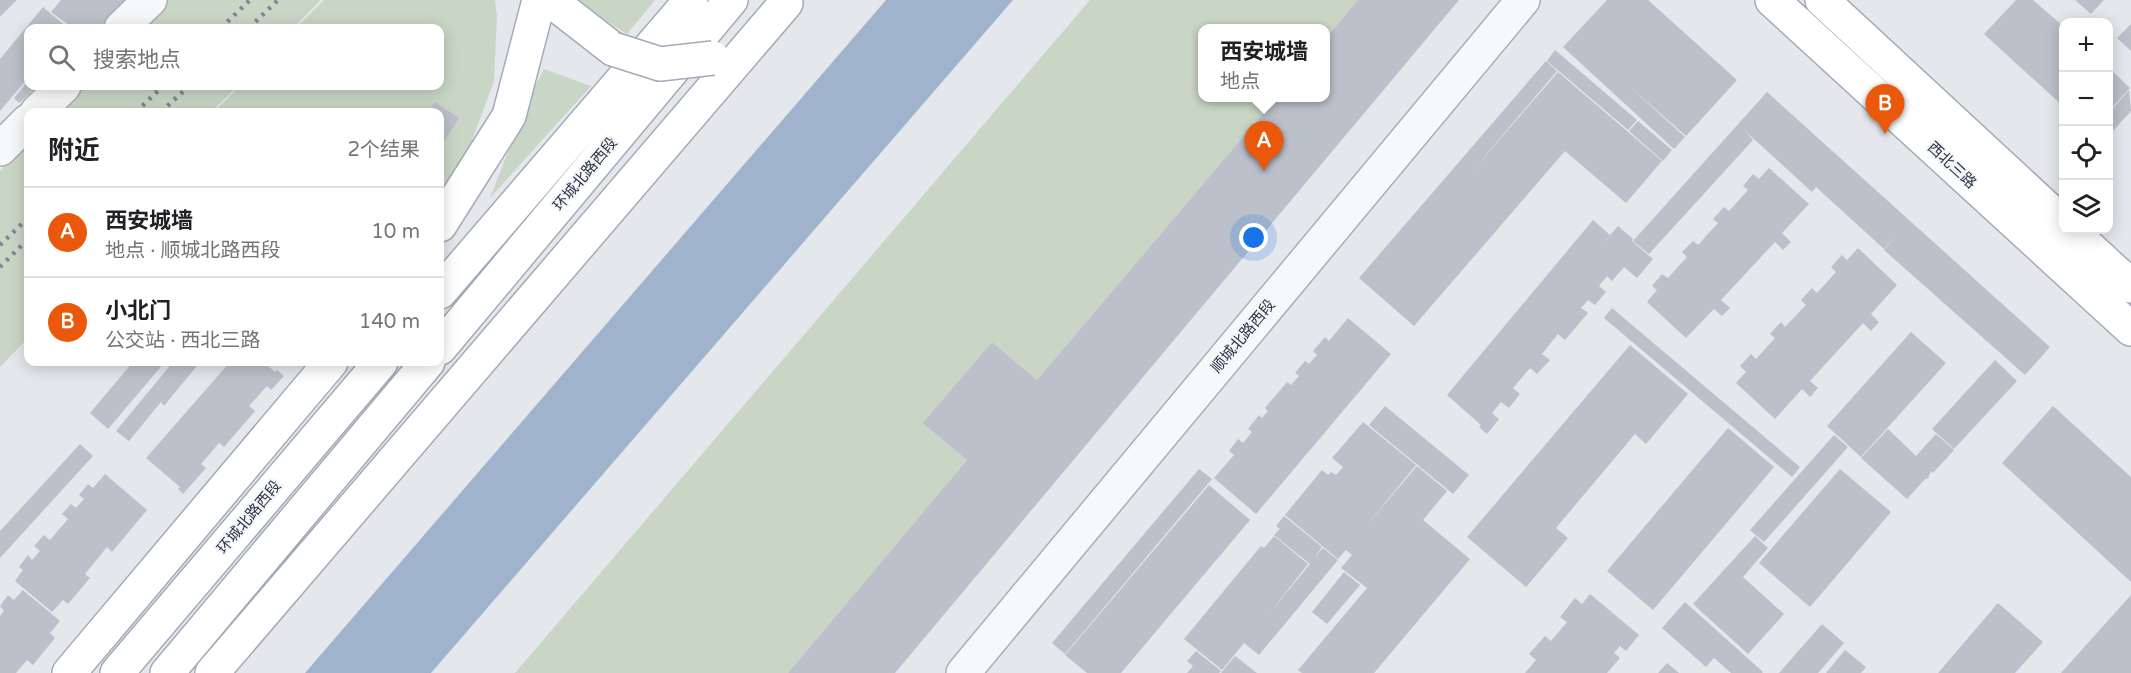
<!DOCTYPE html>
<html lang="zh">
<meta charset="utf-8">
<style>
body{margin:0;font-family:"Varela Round","Noto Sans SC",sans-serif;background:#f6f6f6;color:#202124}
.controls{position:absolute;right:18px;top:18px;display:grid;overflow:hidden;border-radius:12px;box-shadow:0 3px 15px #0003}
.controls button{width:54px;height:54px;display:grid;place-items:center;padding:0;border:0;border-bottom:2px solid #e0e0e0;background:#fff;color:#202124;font:30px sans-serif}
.you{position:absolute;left:1254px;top:238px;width:21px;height:21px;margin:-15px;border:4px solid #fff;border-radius:50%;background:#1a73e8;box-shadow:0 0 0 9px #1a73e833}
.badge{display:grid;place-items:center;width:39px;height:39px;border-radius:50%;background:#ea580c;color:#fff;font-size:20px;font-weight:700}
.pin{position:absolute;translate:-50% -50px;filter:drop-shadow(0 2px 3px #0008)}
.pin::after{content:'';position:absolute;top:32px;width:21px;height:18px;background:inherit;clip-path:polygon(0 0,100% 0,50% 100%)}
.popup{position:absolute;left:1198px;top:24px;width:132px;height:78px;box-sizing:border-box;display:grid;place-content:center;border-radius:12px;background:#fff;filter:drop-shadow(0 2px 4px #0005);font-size:20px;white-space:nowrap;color:#757577}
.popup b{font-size:22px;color:#202124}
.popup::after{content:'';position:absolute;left:50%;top:100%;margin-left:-12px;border:12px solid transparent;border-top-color:#fff}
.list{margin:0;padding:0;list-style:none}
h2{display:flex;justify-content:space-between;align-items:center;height:78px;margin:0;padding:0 24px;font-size:26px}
h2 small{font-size:20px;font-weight:400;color:#757577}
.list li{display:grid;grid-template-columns:39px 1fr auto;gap:18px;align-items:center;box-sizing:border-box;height:90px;padding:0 24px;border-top:2px solid #e0e0e0}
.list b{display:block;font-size:22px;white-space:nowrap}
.list p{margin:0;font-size:20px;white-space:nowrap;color:#757577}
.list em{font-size:20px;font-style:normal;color:#757577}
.icon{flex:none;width:33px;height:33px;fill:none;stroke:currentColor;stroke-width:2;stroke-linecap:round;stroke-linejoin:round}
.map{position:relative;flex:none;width:2131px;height:673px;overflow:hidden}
.search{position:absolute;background:#fff;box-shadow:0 3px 15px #0003;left:24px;top:24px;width:420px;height:66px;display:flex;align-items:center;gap:15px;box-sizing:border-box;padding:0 21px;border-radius:12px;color:#757577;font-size:22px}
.panel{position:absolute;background:#fff;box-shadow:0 3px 15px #0003;left:24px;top:108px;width:420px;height:258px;border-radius:12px}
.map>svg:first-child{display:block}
</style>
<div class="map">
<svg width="2131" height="673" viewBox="0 0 2131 673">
<rect width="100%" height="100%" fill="#e4e7ec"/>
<!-- green -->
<path fill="#c9d6c5" d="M168 0H321L293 28H140Z
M324 0H495L497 17 494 81 463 165 440 192V112H214L240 86H440V28H296Z
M579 0H655L627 34 580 4Z
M1090 0H1358L1326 38V28H1202V98H1276L1037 380 992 342 924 423 967 460 788 673H515Z
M544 69 591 86 490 198 529 98Z
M84 86H238L211 112H57Z
M28 142V338L0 367V171Z"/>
<!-- water -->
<path fill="#9fb4cc" d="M886 0H1013L431 673H305Z"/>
<!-- building -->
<path fill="#bbc0ca" d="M0 0H17L0 17Z
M61 0H129L99 28H73L51 12Z
M1358 0H1459L895 673H788L967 460 923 423 992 342 1037 380 1276 98H1326V38Z
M1607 0H1648L1737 80 1686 136 1629 86 1685 137 1674 149 1563 47Z
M2016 0H2033L2064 27V107L1984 34Z
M2075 0H2104L2091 14Z
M43 7 68 28H28V78L0 111V59Z
M2131 24V51L2117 38Z
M1555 50 1637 120 1628 130 1547 61Z
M1546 61 1557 71 1468 176 1558 72 1662 161 1626 203 1565 151 1414 326 1359 278Z
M2109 68 2130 88 2109 111Z
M28 81V86H38L19 103 14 98Z
M2129 90 2131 111 2109 135V113Z
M1767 92 2050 347 2025 375 1884 250 1895 236 1884 249 1816 187 1812 192 1745 131 1753 140 1649 254 1633 241Z
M435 102 459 118 440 148V112H428Z
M1638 121 1672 150 1663 161 1629 131Z
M1769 168 1809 204 1782 233 1791 242 1783 250 1775 242 1721 300 1730 308 1722 316 1714 309 1686 338 1647 302 1657 290 1652 286 1662 274 1668 278 1687 257 1682 252 1693 241 1698 245 1718 223 1713 219 1724 207 1729 211 1748 190 1743 186 1753 174 1759 179Z
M1593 220 1610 235 1600 247 1618 226 1633 239 1632 241 1653 259 1637 278 1624 267 1612 281 1607 276 1599 286 1606 292 1595 305 1588 300 1581 308 1588 313 1565 340 1558 334 1542 354 1550 360 1537 374 1530 368 1513 388 1520 394 1509 408 1501 402 1492 413 1499 419 1487 434 1479 427 1481 425 1447 395Z
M1858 248 1897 285 1871 314 1879 322 1871 331 1863 323 1810 381 1818 388 1810 397 1802 389 1775 419 1736 383 1746 372 1740 366 1751 354 1756 359 1775 338 1770 334 1781 322 1785 327 1806 305 1801 300 1812 288 1817 293 1836 272 1831 267 1842 255 1847 260Z
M1612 308 1800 467 1792 477 1604 318Z
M1348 318 1391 354 1256 514 1214 478 1234 455 1229 451 1238 439 1243 443 1252 432 1248 429 1259 415 1262 418 1268 411 1265 408 1287 382 1291 385 1299 376 1295 373 1305 361 1309 364 1317 355 1313 351 1325 337 1329 341Z
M1911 332 1946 363 1861 457 1827 426Z
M1630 345 1688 394 1646 444 1635 434 1556 528 1568 538 1526 587 1467 537Z
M1995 360 2017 381 1954 449 1932 429Z
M133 362H165L108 429 90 413Z
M173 362H200L164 406 161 402 129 441 116 431Z
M230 362H267L265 363 275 372 277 370 284 376 271 390 267 386 249 406 255 411 224 447 219 443 201 464 206 468 183 494 178 489 180 487 146 458Z
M1385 406 1469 475 1453 494 1369 425Z
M2053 406 2131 477V582L2002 463Z
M1363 422 1416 465 1366 526 1417 466 1447 491 1423 520 1470 559 1374 673H1302L1298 670 1367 588 1341 568 1352 555 1346 550 1338 559 1285 515 1322 470 1328 475 1331 472 1336 475 1343 467 1332 458Z
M1728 428 1774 467 1653 610 1607 571Z
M1888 429 1916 456 1936 434 1954 450 1933 473 1931 471 1928 479 1926 478 1907 499 1861 458Z
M1834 435 1848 447 1764 542 1750 530Z
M80 444 93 456 0 558V531Z
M1199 469 1212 479 1065 654 1052 643Z
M1840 469 1891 512 1810 607 1759 563Z
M105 474 147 510 112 552 107 547 85 574 90 578 68 604 63 600 52 612 15 581 23 570 19 567 28 555 32 560 40 551 34 546 44 535 50 540 68 519 62 514 71 504 76 508 84 499 79 495 88 484 93 488Z
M1209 485 1250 520 1121 673H1087L1065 655Z
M1284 516 1322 547 1314 558 1323 548 1338 560 1259 655 1244 643 1222 670 1184 639 1261 546 1264 548 1274 536 1308 564 1268 615 1310 564 1274 535 1280 529 1276 526Z
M1755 536 1768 548 1743 577 1784 614 1748 654 1693 604Z
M1344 572 1360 585 1327 624 1312 612Z
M23 590 60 621 50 633 55 638 33 665 27 660 16 673H0V616L4 611 0 606 8 595 14 600Z
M1590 594 1639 635 1626 651 1620 646 1614 653 1620 658 1607 673H1525L1536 660 1529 654 1545 636 1551 641 1567 622 1560 617 1575 598 1582 604Z
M2131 595V673H2061Z
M1685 602 1763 672 1762 673H1731L1714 658 1706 667 1662 628Z
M1998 603 2043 642 2015 673H1938Z
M1822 624 1844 643 1818 673H1779Z
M1845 650 1866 667 1861 673H1826Z
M1196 651 1221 671 1219 673H1187L1193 666 1187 661Z
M1235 656 1257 673H1221Z
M1667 663 1679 673H1658Z"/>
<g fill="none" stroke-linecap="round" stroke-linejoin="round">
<defs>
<path id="minor" d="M121 28 150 0
M37 112 64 86
M0 149 28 121
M963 673 1523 0"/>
<path id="major" d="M550 0 613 49
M1772 0 2131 329
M1822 0 2064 224
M440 225 509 116 539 0
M2070 230 2131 286
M440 292 691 0
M440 348 731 0
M69 673 331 362
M117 673 381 362
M167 673 428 362
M212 673 786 3"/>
</defs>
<!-- minor casing -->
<use href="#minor" stroke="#a9aeb7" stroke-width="36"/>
<!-- major casing -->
<use href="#major" stroke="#a3abb8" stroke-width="36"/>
<!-- minor -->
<use href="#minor" stroke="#f7f8fa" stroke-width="33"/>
<!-- major -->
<use href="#major" stroke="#fff" stroke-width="33"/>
<!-- rail -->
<path stroke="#7d8696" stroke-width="4.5" stroke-dasharray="3 6" stroke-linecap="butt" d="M221 28 250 0
M249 28 278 0
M136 112 163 86
M161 112 189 86
M0 245 28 218
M0 267 28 239"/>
<defs>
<path id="major-bridge" d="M613 49 660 64 713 58"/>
</defs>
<!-- major-bridge casing -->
<use href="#major-bridge" stroke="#a3abb8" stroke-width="36" stroke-linecap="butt"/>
<!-- major-bridge -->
<use href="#major-bridge" stroke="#fff" stroke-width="33"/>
</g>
<g text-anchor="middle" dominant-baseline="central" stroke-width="4.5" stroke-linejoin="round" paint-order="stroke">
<!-- street labels -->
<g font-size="15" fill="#2b3445" stroke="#f4f6f9">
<text transform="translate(1952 165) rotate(43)">西北三路</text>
<text transform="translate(585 174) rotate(-50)">环城北路西段</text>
<text transform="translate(1243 336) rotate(-50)">顺城北路西段</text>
<text transform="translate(249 517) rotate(-50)">环城北路西段</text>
</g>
</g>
</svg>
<div class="controls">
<button>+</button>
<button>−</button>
<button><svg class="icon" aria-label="locate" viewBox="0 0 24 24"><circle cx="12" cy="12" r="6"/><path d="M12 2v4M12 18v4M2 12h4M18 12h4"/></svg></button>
<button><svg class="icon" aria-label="layers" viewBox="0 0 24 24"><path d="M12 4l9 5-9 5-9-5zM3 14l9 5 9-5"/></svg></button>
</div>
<div class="you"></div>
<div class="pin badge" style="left:1264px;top:171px">A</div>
<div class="popup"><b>西安城墙</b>地点</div>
<div class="pin badge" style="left:1885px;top:134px">B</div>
<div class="search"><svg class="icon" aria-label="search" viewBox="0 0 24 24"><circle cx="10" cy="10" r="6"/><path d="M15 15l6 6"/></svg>搜索地点</div>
<section class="panel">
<h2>附近<small>2个结果</small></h2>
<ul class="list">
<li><span class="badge">A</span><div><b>西安城墙</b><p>地点 · 顺城北路西段</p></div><em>10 m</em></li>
<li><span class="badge">B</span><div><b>小北门</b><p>公交站 · 西北三路</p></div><em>140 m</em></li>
</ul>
</section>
</div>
